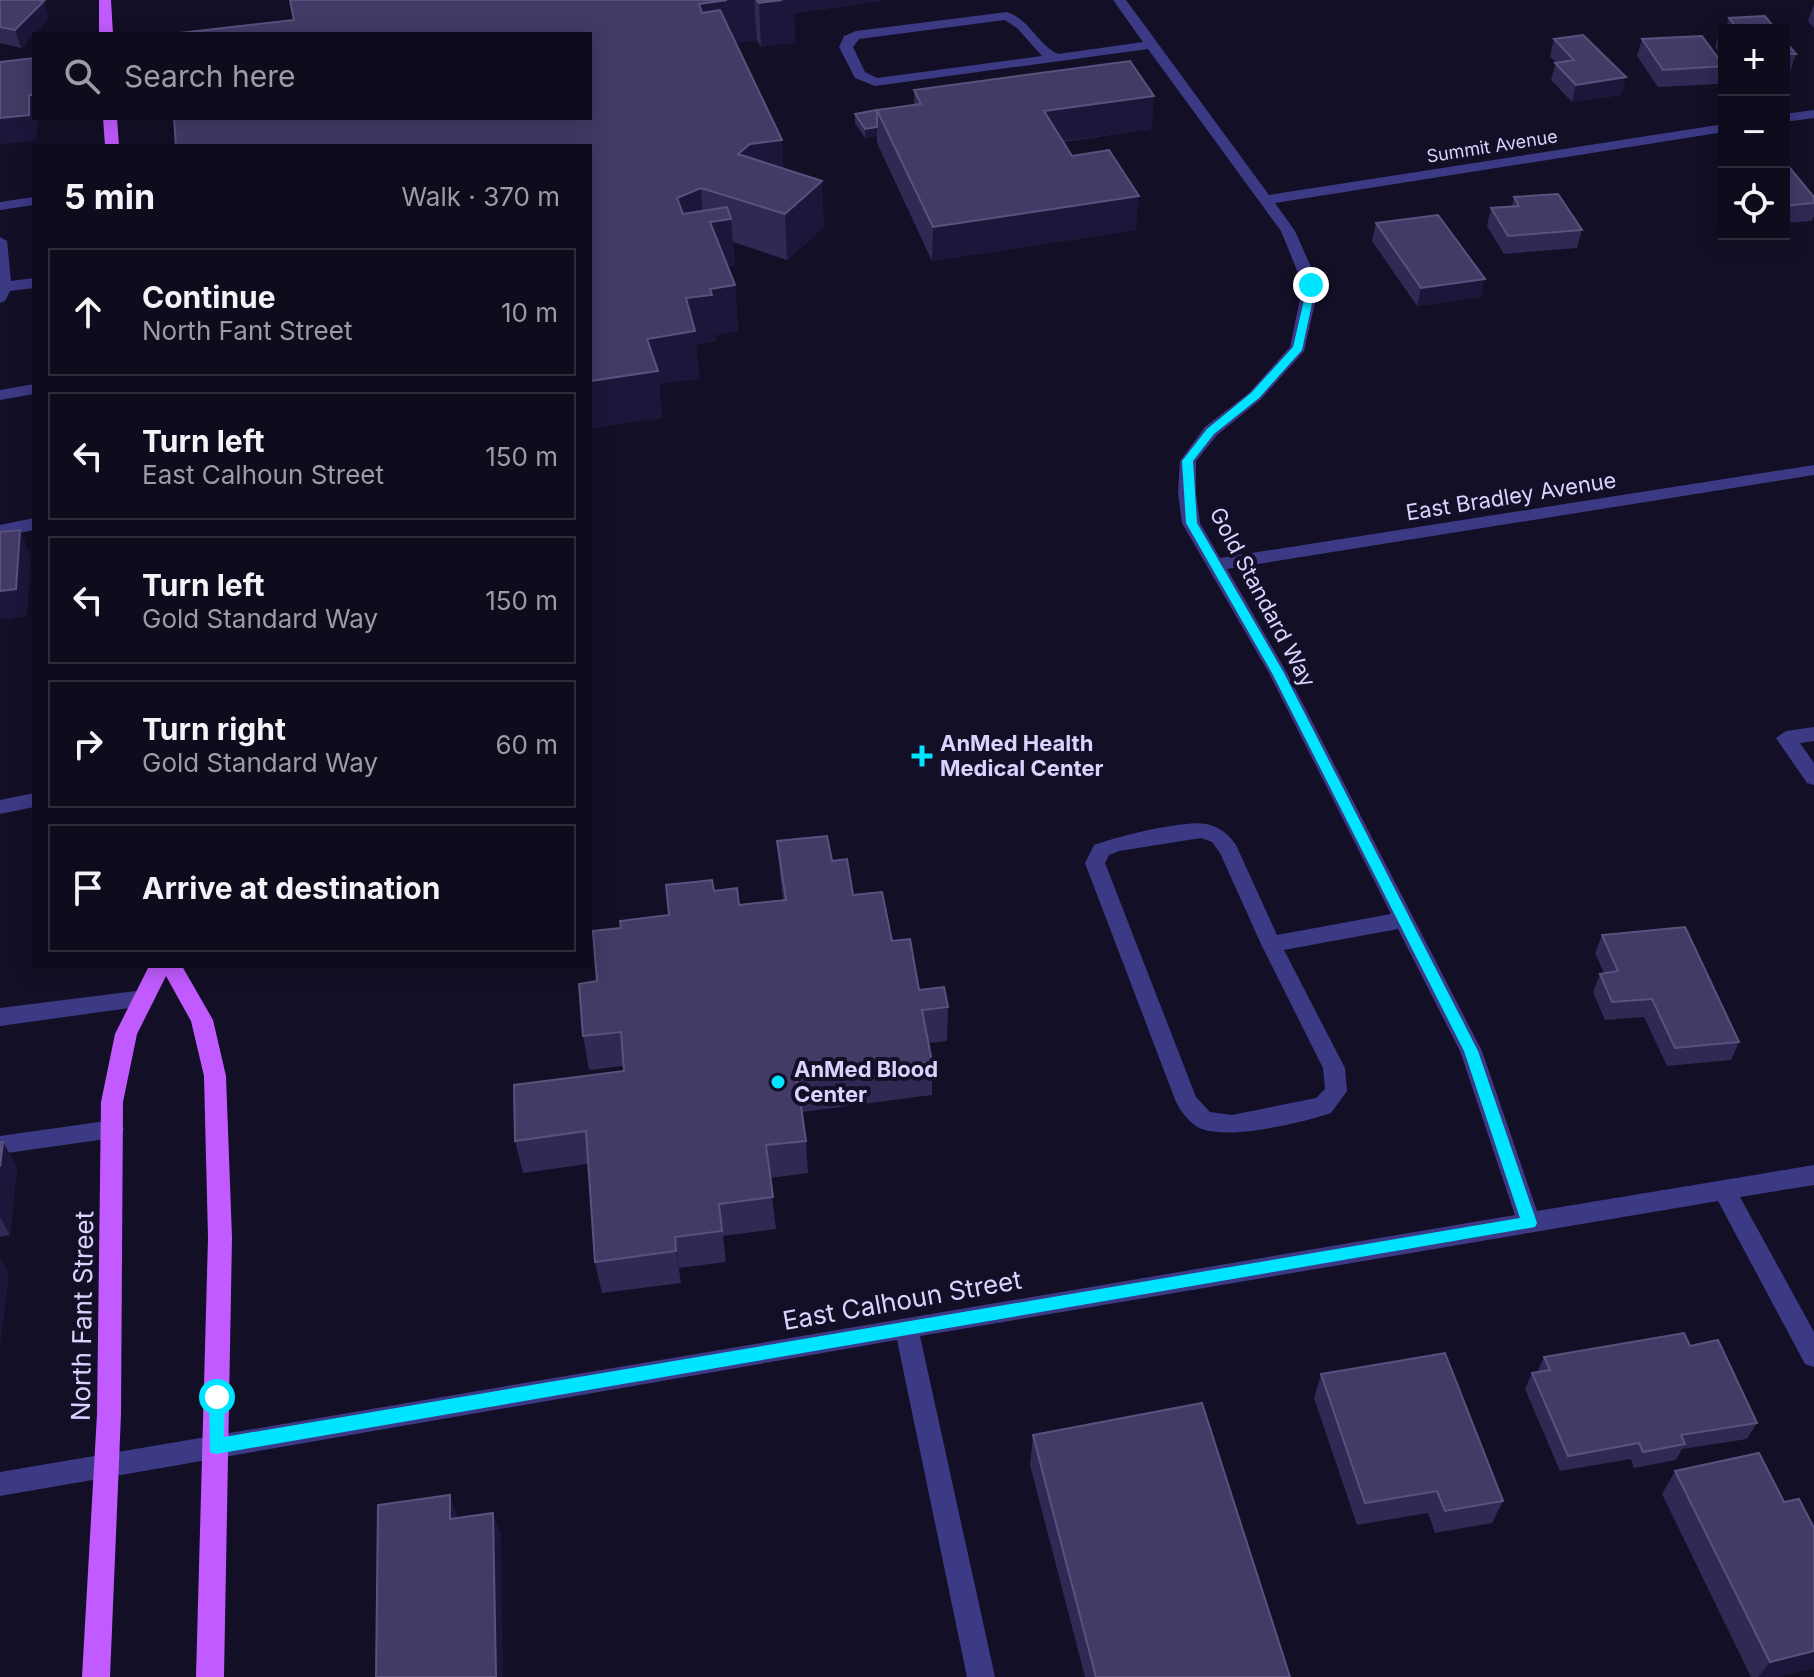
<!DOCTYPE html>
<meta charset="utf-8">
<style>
body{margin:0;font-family:Inter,sans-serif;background:#1c1929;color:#f1f3f6}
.controls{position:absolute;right:24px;top:24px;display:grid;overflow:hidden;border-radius:0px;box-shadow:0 4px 20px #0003}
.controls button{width:72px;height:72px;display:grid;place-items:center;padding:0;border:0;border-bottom:2px solid #2e2b3b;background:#0e0b1c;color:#f1f3f6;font:40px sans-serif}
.stop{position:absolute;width:24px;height:24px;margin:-18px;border:6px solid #00e5ff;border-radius:50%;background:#fff}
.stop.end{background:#00e5ff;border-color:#fff;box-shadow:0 2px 8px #0008}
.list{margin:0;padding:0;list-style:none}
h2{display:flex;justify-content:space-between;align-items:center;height:104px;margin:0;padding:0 32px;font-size:34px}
h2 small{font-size:26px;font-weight:400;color:#9b9ba3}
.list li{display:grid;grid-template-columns:52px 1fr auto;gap:24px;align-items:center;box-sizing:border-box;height:128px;margin:0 16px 16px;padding:0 16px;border:2px solid #2e2b3b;border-radius:0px}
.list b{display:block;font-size:30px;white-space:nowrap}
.list p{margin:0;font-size:26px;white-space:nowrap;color:#9b9ba3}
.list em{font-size:26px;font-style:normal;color:#9b9ba3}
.icon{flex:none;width:44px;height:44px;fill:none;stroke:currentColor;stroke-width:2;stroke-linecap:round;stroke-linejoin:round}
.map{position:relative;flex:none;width:1814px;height:1677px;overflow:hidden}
.search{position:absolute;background:#0e0b1c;box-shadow:0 4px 20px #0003;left:32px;top:32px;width:560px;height:88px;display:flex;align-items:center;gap:20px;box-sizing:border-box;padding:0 28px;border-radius:0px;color:#9b9ba3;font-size:30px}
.panel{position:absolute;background:#0e0b1c;box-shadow:0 4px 20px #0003;left:32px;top:144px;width:560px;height:824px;border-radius:0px}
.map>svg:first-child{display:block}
</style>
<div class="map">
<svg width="1814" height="1677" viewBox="0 0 1814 1677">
<rect width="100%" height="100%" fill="#130f26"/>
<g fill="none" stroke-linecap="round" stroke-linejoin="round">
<!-- minor -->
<path fill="#3d3a85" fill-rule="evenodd" d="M1113 0H1126L1269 195 1724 124V132L1275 203 1295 231 1319 285 1304 351 1261 399 1217 435 1196 461V493L1200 523 1220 558 1814 465V475L1227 569 1287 673 1482 1051 1537 1211 1814 1165V1185L1740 1197 1814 1332V1367L1805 1364 1718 1201 920 1336 995 1677H967L897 1340 0 1496V1472L1515 1215 1460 1051 1398 929 1284 950 1345 1068 1347 1091 1331 1113C1304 1122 1220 1143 1196 1126 1188 1121 1180 1110 1176 1102L1085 863 1094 845C1114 837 1187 819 1206 824 1220 827 1228 834 1236 845L1277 935 1391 914 1269 673 1182 523 1178 493 1180 461 1205 427 1249 393 1290 347 1303 285 1281 231 1148 49 875 86 855 78 839 47 844 36 856 31 1007 12C1030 20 1037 44 1058 54L1143 42ZM1005 20 1017 28 1042 56 877 78 865 72 853 47 859 39ZM1201 838 1212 842 1220 853 1261 944 1323 1068 1325 1089 1316 1098 1232 1115 1210 1112 1196 1097 1105 863 1109 855 1119 851Z
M1814 110V118L1784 122V114Z
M34 197V205L0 210V202Z
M0 237 7 241 11 281 34 278V288L10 291 5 301 0 303Z
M34 384V394L0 400V390Z
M34 518V530L0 537V525Z
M1814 727V741L1800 743 1814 763V785L1807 783 1776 738 1786 731Z
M34 793V807L0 814V800Z
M144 990 152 992 155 998 152 1004 144 1006 0 1026V1008Z
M113 1120 121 1122 124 1129 121 1136 113 1138 0 1154V1136Z"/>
<!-- major -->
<path fill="#c25bff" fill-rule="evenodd" d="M99 0H111L113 34H99Z
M103 118H117L119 146H105Z
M149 966H182L213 1020 226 1076 232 1238 224 1677H196L208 1238 204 1076 191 1021 166 976 137 1034 123 1102 121 1414 110 1677H82L97 1414 101 1102 115 1034Z"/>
</g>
<!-- wall -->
<path fill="#312854" d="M0 0 49 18 21 48 0 43Z
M290 0H881V1L794 13 795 42 761 47 757 40 735 43 782 140 783 169 824 227 787 260 733 242 735 265 727 266 735 285 738 331 715 335 716 341 696 344 699 378 659 384 662 418 294 20Z
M1814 4V28L1808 21Z
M1729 18 1776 30H1724V58L1715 47 1720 30 1726 29Z
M1554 39 1626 77 1621 95 1572 102 1551 80 1556 62 1550 57Z
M1642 39 1724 66 1719 84 1658 87 1637 56Z
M1784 40 1796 54 1790 72H1784Z
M914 90 1154 96 1151 129 1063 142 1072 156 1136 230 932 261 877 143V136L865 138 855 123V114L914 104Z
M1784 161 1814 197V216L1812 221 1784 223Z
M1514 197 1582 230 1577 248 1504 254 1487 226 1491 208 1512 206Z
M1376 223 1481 297 1417 306 1372 241Z
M777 841 832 861 853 895 892 941 919 990 948 1007 947 1041 928 1043 932 1062V1095L802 1112 806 1141 808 1173 770 1178 776 1229 723 1236 726 1262 679 1268 681 1283 602 1293 595 1262 588 1164 523 1173 515 1141 624 1071V1066L589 1070 583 1036 597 981 621 928 669 915 714 891 739 905 783 900 780 876Z
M1602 935 1739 1042 1731 1060 1667 1066 1644 1017 1605 1020 1593 992 1600 974 1604 973 1595 953Z
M0 1142H3L17 1167 10 1235 0 1237Z
M1690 1346 1757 1423 1747 1439 1682 1449 1676 1460 1634 1468 1631 1459 1560 1471 1525 1389 1532 1373 1537 1372 1544 1357Z
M1321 1374 1503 1501 1492 1523 1435 1533 1428 1513 1357 1525 1314 1398Z
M1033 1435 1290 1677H1085L1030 1465Z
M1675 1471 1784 1502 1814 1668 1777 1677H1751L1662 1494Z"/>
<!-- shaded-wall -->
<path fill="#1d163a" d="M727 0H754L757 40 703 48 699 4Z
M782 0H881V1L794 13 795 42 761 47 759 3Z
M44 1 49 18 21 48 15 30Z
M1626 77 1621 95 1572 102 1576 85Z
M29 95H34V118H51V119L37 121V140L0 145V118Z
M1154 96 1151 129 1042 144 1044 111Z
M877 127V136L865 138V129Z
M782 140 784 185 738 154 750 144Z
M822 181 824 227 787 260 785 214Z
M701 188 704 233 681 244 677 198Z
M1139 196 1136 230 932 261 933 227Z
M731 219 735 265 714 268 710 222Z
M1485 279 1481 297 1417 306 1421 288Z
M735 285 738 331 715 335 716 341 696 344 699 378 659 384 662 418 590 429V381L647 339 686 298 710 289Z
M20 530 31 557 27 616 0 620V591Z
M3 1142 17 1167 10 1235 0 1217V1167Z
M675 1237 679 1268 681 1283 676 1251Z
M0 1257 9 1273 0 1346Z
M450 1495 458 1517V1541L450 1519Z
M493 1513 501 1535 503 1677H496Z
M1814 1651V1668L1777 1677H1758L1770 1662Z"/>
<!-- building -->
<path fill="#433a66" stroke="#5a527e" stroke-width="2" d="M0 0H38L44 1 15 30 0 27Z
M290 0H727L699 4 702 13 720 10 782 140 750 144 738 154 822 181 785 214 701 188 677 198 683 214 727 207 731 219 710 222 735 285 710 289 712 295 686 298 695 331 647 339 658 371 590 381V146H176L174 118H590V34H171L294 20Z
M757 0H782L759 3Z
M1765 16 1776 30H1724V34L1720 30 1738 29 1729 18Z
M1583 35 1626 77 1576 85 1555 63 1574 60 1554 39Z
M1702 36 1724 66 1663 70 1642 39Z
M1784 40 1796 54H1784Z
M34 58V95H29V115L0 118V62Z
M1130 61 1154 96 1044 111 1072 156 1109 150 1139 196 933 227 877 110 921 104 914 90Z
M877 110V127L865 129 855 114Z
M1784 161 1814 197V203L1784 206Z
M1558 194 1582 230 1508 236 1491 208 1519 206 1514 197Z
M1438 215 1485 279 1421 288 1376 223Z
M20 530 16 589 0 591V532Z
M827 836 832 861 847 859 853 895 882 892 892 941 910 939 919 990 944 987 948 1007 922 1010 932 1062 797 1079 806 1141 766 1145 773 1197 719 1204 722 1231 675 1237 676 1251 595 1262 586 1131 515 1141 514 1085 624 1071 621 1032 583 1036 579 984 597 981 593 931 621 928 620 921 669 915 666 885 712 880 714 891 737 888 739 905 786 900 777 841Z
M1685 927 1739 1042 1675 1048 1652 999 1612 1002 1600 974 1618 971 1602 935Z
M0 1142H3L0 1167Z
M1684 1333 1690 1346 1718 1340 1757 1423 1681 1435 1685 1444 1643 1452 1639 1443 1568 1456 1532 1373 1550 1370 1544 1357Z
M1445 1353 1503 1501 1445 1511 1437 1491 1365 1503 1321 1374Z
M1202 1403 1290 1677H1096L1033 1435Z
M1759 1453 1784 1502 1799 1499 1814 1528V1651L1770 1662 1675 1471Z
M450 1495V1519L493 1513 496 1677H376L378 1505Z"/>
<!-- route -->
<path fill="#00e5ff" d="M1308 283 1316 285 1302 350 1259 398 1214 434 1193 461 1197 523 1284 673 1478 1051 1537 1223 1535 1227 216 1454 210 1452 209 1397 217 1390 225 1397 224 1437 1520 1218 1464 1051 1272 673 1186 523 1182 461 1207 429 1251 393 1293 347Z"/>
<!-- markers -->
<g fill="#00e5ff" stroke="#130f26" stroke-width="3">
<path d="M918 744h8v8h8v8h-8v8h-8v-8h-8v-8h8z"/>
<circle cx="778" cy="1082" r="8"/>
</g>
<g text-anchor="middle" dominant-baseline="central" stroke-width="8" stroke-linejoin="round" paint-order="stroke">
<!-- far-street labels -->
<g font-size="18" fill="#d9d4ff" stroke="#130f26">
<text transform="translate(1492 146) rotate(-9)">Summit Avenue</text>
</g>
<!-- street labels -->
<g font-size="22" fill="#d9d4ff" stroke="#130f26">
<text transform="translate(1511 496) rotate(-9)">East Bradley Avenue</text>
<text transform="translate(1263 597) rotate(62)">Gold Standard Way</text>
</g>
<!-- poi labels -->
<g font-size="22" font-weight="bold" fill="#d9d4ff" stroke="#130f26" text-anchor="start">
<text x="940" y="743">AnMed Health<tspan x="940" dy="25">Medical Center</tspan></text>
<text x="794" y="1069">AnMed Blood<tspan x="794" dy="25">Center</tspan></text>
</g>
<!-- near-street labels -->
<g font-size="26" fill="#d9d4ff" stroke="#130f26">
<text transform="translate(902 1300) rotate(-10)">East Calhoun Street</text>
<text transform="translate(82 1316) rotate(-89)">North Fant Street</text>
</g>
</g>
</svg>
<div class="controls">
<button>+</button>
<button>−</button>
<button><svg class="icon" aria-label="locate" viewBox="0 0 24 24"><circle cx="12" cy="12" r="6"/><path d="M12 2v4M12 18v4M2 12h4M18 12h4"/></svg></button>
</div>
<div class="stop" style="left:217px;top:1397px"></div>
<div class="stop end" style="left:1311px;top:285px"></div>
<div class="search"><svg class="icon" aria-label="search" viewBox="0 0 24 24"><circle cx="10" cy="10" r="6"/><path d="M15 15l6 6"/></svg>Search here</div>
<section class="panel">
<h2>5 min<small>Walk · 370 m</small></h2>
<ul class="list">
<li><svg class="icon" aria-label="ahead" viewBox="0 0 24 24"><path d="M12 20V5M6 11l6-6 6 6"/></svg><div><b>Continue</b><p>North Fant Street</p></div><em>10 m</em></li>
<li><svg class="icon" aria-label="left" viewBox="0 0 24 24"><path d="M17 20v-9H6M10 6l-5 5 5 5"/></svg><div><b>Turn left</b><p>East Calhoun Street</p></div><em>150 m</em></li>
<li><svg class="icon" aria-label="left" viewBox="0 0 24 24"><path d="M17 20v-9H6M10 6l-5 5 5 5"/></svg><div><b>Turn left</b><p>Gold Standard Way</p></div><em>150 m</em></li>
<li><svg class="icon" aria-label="right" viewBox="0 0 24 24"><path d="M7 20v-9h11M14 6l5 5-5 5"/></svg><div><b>Turn right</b><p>Gold Standard Way</p></div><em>60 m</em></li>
<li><svg class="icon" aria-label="arrive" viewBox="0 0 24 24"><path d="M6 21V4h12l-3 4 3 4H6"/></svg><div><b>Arrive at destination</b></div></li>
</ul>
</section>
</div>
